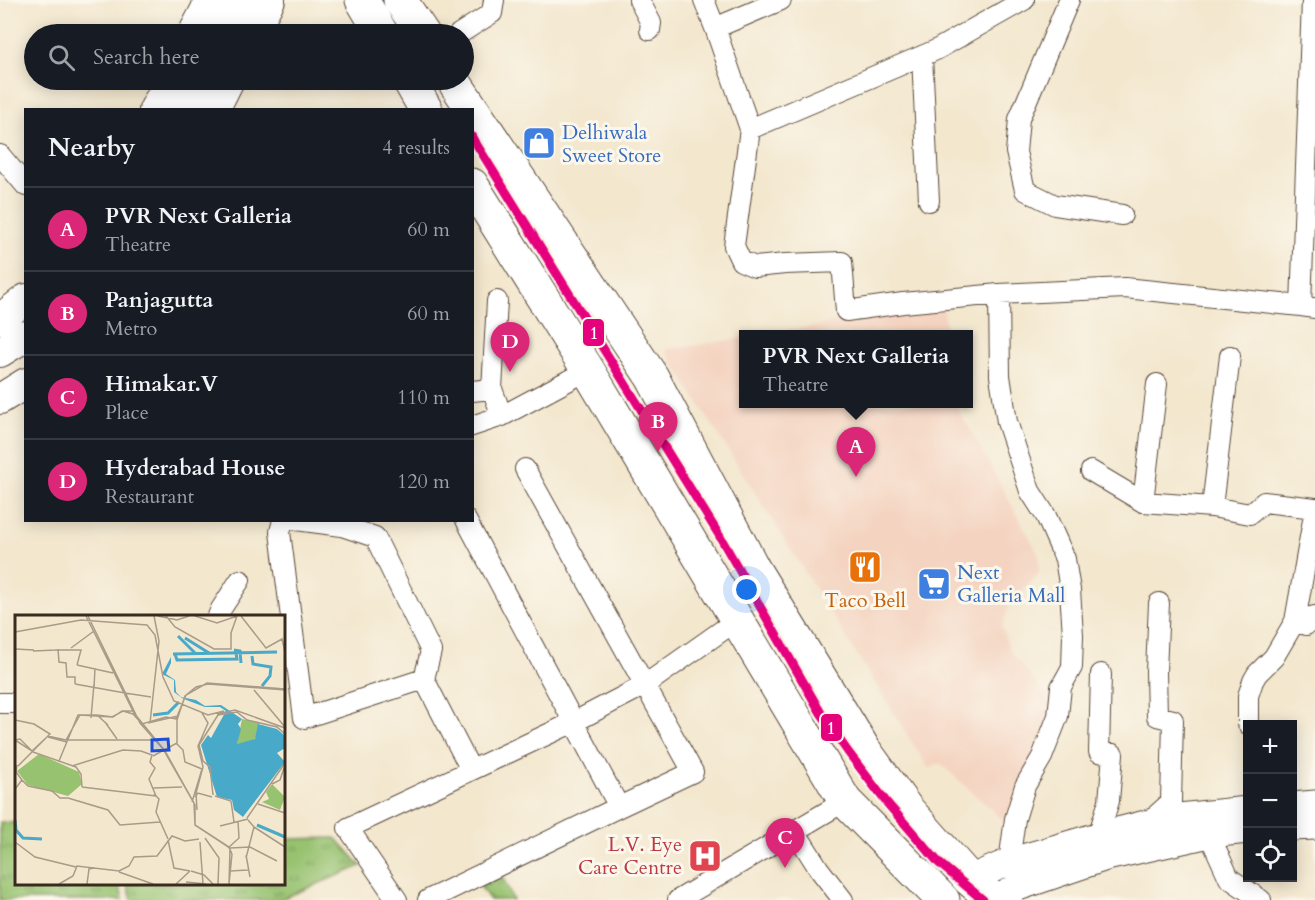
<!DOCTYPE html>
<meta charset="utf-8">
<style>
body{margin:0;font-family:Cardo,serif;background:#242831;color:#f1f3f6}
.controls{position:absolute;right:18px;bottom:18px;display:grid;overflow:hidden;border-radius:0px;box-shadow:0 3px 15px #0003}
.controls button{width:54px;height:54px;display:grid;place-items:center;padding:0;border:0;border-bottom:2px solid #363941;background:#171b24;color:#f1f3f6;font:30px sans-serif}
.you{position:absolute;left:747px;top:590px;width:21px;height:21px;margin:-15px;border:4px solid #fff;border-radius:50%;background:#1a73e8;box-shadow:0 0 0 9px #1a73e833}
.badge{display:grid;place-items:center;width:39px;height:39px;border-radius:50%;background:#db2777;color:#fff;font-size:20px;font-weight:700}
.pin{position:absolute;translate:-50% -50px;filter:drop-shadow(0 2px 3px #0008)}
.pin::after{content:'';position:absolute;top:32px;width:21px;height:18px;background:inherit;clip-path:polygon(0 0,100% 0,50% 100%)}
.popup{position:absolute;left:739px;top:330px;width:234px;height:78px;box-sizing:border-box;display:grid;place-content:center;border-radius:0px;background:#171b24;filter:drop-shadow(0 2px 4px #0005);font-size:20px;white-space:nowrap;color:#9ea1a6}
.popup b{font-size:22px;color:#f1f3f6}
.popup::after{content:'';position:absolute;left:50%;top:100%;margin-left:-12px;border:12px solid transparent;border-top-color:#171b24}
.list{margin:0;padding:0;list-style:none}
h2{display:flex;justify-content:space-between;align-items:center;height:78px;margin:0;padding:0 24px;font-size:26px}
h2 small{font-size:20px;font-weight:400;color:#9ea1a6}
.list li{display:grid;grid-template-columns:39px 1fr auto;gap:18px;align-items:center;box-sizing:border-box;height:84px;padding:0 24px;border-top:2px solid #363941}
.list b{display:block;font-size:22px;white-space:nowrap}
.list p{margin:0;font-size:20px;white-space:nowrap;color:#9ea1a6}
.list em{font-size:20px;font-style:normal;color:#9ea1a6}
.icon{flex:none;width:33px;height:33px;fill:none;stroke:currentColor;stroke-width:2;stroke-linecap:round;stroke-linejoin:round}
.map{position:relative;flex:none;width:1315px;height:900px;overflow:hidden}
.search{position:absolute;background:#171b24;box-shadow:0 3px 15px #0003;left:24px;top:24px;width:450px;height:66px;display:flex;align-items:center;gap:15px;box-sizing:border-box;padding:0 21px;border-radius:33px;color:#9ea1a6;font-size:22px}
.panel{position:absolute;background:#171b24;box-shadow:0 3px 15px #0003;left:24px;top:108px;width:450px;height:414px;border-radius:0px}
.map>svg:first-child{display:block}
</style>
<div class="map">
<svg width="1315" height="900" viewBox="0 0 1315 900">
<defs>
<pattern id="grass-tufts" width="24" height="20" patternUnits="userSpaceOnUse" patternTransform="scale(1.5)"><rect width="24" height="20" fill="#97c26f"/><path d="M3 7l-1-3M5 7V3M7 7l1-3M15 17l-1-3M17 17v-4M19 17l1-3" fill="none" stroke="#7c9e5b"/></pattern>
<pattern id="park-crowns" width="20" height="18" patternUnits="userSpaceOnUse" patternTransform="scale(1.5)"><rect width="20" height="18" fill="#97c26f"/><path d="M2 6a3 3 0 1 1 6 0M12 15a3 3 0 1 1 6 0" fill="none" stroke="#7c9e5b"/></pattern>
</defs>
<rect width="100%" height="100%" fill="#fbf7ec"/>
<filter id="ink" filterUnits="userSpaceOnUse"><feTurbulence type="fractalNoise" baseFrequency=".0167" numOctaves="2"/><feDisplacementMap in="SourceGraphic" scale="12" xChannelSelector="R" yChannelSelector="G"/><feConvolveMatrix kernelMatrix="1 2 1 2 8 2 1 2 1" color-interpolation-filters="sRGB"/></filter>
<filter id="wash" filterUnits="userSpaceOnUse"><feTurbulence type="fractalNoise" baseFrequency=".008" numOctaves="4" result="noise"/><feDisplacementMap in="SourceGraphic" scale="24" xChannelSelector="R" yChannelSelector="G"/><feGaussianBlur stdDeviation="1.35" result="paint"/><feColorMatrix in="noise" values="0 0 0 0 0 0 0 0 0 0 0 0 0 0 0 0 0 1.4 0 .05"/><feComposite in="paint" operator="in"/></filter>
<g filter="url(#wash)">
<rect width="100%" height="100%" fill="#f3e7ce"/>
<!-- built -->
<path fill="#f4d3c0" d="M944 308 946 334H764L847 321Z
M743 338 744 404H955L975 438 1039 555V574L1010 602 1002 627 1009 649 1056 709 1004 821 940 763 929 769 665 350Z"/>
<!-- grass -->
<path fill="url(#grass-tufts)" stroke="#697646" stroke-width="1.5" d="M0 822 16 823V884H119L123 900H0Z
M336 838 361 866 279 900H132L127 884H284V839Z"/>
<!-- park -->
<path fill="url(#park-crowns)" stroke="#697646" stroke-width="1.5" d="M502 876 513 900H490L480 886Z"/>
</g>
<g filter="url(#ink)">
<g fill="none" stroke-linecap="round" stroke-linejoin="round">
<defs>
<path id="street" d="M639 0 651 23 650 30
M704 0 715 28 750 129 936 50 1024 0
M1069 0 1019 119 1016 152 1025 190 1055 205 1122 215
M715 28 781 0
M459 34 492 13 494 0
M922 56 929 201
M750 129 734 246 741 261 755 267 785 264 842 262 846 311 903 303 999 294 1125 288 1301 306 1315 308
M0 155 26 186
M999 294 1000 376 1007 422 1030 491 1046 516 1065 559 1070 590 1073 635 1072 667 1061 687 1058 716 1042 757 1025 786 1015 819 1009 862
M497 301 492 389 502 416
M1301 306 1312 0
M472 391 492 389
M472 426 502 416 588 370
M1091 471 1143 502 1212 507 1250 514 1264 502 1315 508
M1143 502 1157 384
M1212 507 1230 356
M283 520 280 532 304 718 424 679
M296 520 342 526 375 537 431 651 424 679 471 770
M466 520 619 807 693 772 525 469
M218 616 221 609 240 580
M1306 625 1295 621 1315 509
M0 703H16
M1248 724V696L1253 681 1257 674 1274 657 1295 621 1315 616
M1150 821 1171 802 1173 720 1157 716 1156 672 1159 603
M795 831 819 869 843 900
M1209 834 1229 878 1261 900
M1098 836 1109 801 1113 754 1099 752 1101 674
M397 900 348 828 574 722 645 685 737 620
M428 900 619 807
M678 900 845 801"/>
<path id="secondary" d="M1292 806 1315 804
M1292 827 1315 826
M969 879 1009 862 1098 836 1169 818 1248 810
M995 900 1018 887 1106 857 1209 834 1248 830"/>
<path id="primary" d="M193 34 211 0
M225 34 243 0
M252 34 270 0
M154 110 170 80
M187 110 202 80
M214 110 229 80
M0 319 26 299
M0 352 26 336
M0 399 26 383"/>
<path id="highway" d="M362 0 382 34
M400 0 423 34
M209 3 210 0
M409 80 426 110
M453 80 652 377 753 568 865 751 906 808 969 879 994 900
M472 185 588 370 845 801 943 900"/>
</defs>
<!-- street casing -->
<use href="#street" stroke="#574638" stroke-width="22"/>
<!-- secondary casing -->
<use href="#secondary" stroke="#574638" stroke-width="29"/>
<!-- primary casing -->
<use href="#primary" stroke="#574638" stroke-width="32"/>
<!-- highway casing -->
<use href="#highway" stroke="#574638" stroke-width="35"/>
<!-- street -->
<use href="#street" stroke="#fff" stroke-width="20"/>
<!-- secondary -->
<use href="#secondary" stroke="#fff" stroke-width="27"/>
<!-- primary -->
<use href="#primary" stroke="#fff" stroke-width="30"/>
<!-- highway -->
<use href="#highway" stroke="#fff" stroke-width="33"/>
<defs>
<path id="metro-1" d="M472 137 719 535 821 713 848 752 887 803 939 863 983 900"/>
</defs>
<!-- metro-1 casing -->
<use href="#metro-1" stroke="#fbf7ec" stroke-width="14"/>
<!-- metro-1 -->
<use href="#metro-1" stroke="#e5007d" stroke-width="9"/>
</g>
</g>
<!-- icons -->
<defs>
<symbol id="shop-square" viewBox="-11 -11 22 22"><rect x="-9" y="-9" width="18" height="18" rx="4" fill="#3f7fe0" stroke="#fbf7ec"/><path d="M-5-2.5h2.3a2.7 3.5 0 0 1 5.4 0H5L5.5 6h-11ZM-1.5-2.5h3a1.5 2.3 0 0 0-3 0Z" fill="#fff"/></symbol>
<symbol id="restaurant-square" viewBox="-11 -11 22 22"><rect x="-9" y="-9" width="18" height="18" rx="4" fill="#e8710a" stroke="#fbf7ec"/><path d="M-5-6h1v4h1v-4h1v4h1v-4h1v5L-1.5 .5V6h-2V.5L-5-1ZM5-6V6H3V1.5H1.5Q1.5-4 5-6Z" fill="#fff"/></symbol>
<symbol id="supermarket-square" viewBox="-11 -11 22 22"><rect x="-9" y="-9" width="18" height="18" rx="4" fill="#3f7fe0" stroke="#fbf7ec"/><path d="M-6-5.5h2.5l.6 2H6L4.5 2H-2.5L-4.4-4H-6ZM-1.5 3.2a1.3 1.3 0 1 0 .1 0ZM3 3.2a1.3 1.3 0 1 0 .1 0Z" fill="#fff"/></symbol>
<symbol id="hospital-square" viewBox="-11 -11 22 22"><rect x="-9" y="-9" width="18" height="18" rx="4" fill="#e0444e" stroke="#fbf7ec"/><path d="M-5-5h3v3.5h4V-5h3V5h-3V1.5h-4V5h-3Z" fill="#fff"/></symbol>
</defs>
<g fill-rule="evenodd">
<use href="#shop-square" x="520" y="124" width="38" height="38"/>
<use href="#restaurant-square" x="846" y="548" width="38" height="38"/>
<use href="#supermarket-square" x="915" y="565" width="38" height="38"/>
<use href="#hospital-square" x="686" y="837" width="38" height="38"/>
</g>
<g text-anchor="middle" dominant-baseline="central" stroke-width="6" stroke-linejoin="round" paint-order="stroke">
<!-- shop labels -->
<g font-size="20" fill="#366cbe" stroke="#fbf7ec" text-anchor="start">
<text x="562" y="132">Delhiwala<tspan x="562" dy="23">Sweet Store</tspan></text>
<text x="957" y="572">Next<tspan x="957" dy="23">Galleria Mall</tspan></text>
</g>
<!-- food labels -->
<g font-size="20" fill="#c56008" stroke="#fbf7ec">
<text x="865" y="600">Taco Bell</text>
</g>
<!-- health labels -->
<g font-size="20" fill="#be3a42" stroke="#fbf7ec" text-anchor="end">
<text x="682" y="844">L.V. Eye<tspan x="682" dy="23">Care Centre</tspan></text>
</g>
</g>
<!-- overview -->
<g transform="translate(15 615)">
<rect width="270" height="270" fill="#f3e7ce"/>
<path d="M227 104 244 108V118L234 131V128L222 129ZM24 139 64 157 67 169 53 181 13 170 2 156ZM257 169 270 182 265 195 247 187 254 184 251 177Z" fill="#97c26f"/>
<path d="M156 42V48L151 59 160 65 161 77 166 82 181 85 190 91 206 90 227 104 223 109 226 114 222 129 240 124 243 109 262 114 270 121V133L262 138 270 147 228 202 219 195 217 185 202 182 186 130 193 120 196 123 211 96 205 92H190L174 86 167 83 159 77V65L147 59Z" fill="#49a9c8"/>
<path fill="none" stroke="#49a9c8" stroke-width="3" d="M163 21 181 39M170 23 194 38M219 35 225 36 226 48M158 39 262 37M160 39 162 45 222 44 221 38M237 41 238 49 256 52 255 61 247 71M138 100 153 98 164 87M224 196 232 179M0 205 1 215 8 223 27 224M242 210 270 222"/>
<path fill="none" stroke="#a99b88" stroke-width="1.5" d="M71 1 119 98 150 136 179 188 180 210 215 233 214 269M73 1 125 108 148 134 180 190V210L214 232 217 239M143 1 162 5 174 1M151 1 160 12 199 34H216V18L222 1M180 1 202 8 222 1M226 1 251 33 267 24 270 37M0 17 66 5 132 10 140 20 148 62 159 86 193 100 209 96M56 33 79 16M0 34 19 35M43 34 44 47 51 48 52 62H60V69M40 35H66L62 50M18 36 41 35M62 50 98 58M60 69 110 78M79 73 80 53M239 75 270 112M110 78 136 82M202 99 220 95 270 113M82 100 98 102 107 96H118M76 103 79 69M0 105 19 109 35 119 3 151M90 107 102 124M133 108 163 101M135 108 144 26 139 1M33 122 52 127M0 125 5 124 18 137M0 125 17 136 33 121 51 125 65 100 97 102 108 96 118 99 127 109 151 102 161 104 171 80 192 68 270 74M53 125H141M161 128 168 135 170 147 187 154 177 187M18 137 61 152 66 159 67 172M138 141 162 128V105L170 81 181 72 193 69 270 75M44 146 63 100H82L93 110M57 151 108 135 126 136 137 140 135 147 140 153 134 164 141 181M7 165 13 171 37 176 45 183H53M257 169 265 165 269 153M67 172 141 181M138 173 167 172M0 174 7 165 1 157 2 150M139 179 144 184 141 197 153 224M198 180 195 152 188 146 184 130 203 100 222 97 232 105 262 112 270 119M200 181 216 186 219 207M180 182 183 178 197 182M53 183 93 195 105 210 145 207M243 189 270 198M182 195 181 178 188 152 183 131 193 108 187 98M232 203 270 148M205 211 233 204M239 212 270 232M190 223 204 243 203 269M153 225 159 253 175 256M0 227 20 242 61 252M185 227 188 269M213 233 224 223 223 206M215 233 235 232 262 246M231 240 235 262M231 243 239 212 233 205M176 256 189 260 198 269M215 256 233 255M104 257 138 269M171 267 191 269M44 269 58 261 62 251 104 256 114 251 119 242 142 241 157 221 170 226 184 224M72 269 74 254 79 253M161 269 175 256M214 269 217 239"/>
<path fill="#1d4ed8" fill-opacity="0.15" stroke="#1d4ed8" stroke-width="3" d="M153 124 154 135 137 136V125Z"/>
<rect width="270" height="270" fill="none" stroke="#3b2a1e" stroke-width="3"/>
</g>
<g stroke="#fbf7ec" stroke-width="2">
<rect x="582" y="318" width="23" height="29" rx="6" fill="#e5007d"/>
<rect x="820" y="713" width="23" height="29" rx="6" fill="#e5007d"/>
</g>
<g font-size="16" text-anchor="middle" font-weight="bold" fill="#fff">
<text x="594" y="339">1</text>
<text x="831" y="734">1</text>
</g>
</svg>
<div class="controls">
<button>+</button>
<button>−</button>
<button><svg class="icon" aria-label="locate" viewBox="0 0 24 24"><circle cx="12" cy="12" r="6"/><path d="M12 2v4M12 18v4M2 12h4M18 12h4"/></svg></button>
</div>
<div class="you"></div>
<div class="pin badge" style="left:856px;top:477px">A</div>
<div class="popup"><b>PVR Next Galleria</b>Theatre</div>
<div class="pin badge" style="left:658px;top:452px">B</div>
<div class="pin badge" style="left:785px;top:868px">C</div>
<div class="pin badge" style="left:510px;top:372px">D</div>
<div class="search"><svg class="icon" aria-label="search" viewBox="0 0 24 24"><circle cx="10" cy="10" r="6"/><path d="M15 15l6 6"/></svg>Search here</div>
<section class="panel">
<h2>Nearby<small>4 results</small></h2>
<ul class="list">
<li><span class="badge">A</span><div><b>PVR Next Galleria</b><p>Theatre</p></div><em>60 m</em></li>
<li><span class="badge">B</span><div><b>Panjagutta</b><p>Metro</p></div><em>60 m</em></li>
<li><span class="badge">C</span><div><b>Himakar.V</b><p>Place</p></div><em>110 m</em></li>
<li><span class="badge">D</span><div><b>Hyderabad House</b><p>Restaurant</p></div><em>120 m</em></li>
</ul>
</section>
</div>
